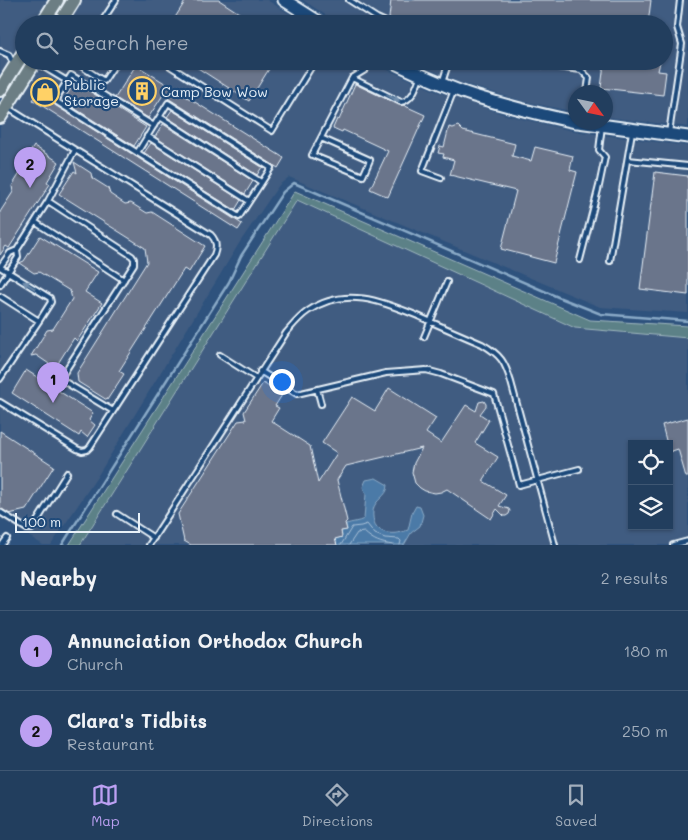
<!DOCTYPE html>
<style>
body{margin:0;font-family:Mali,sans-serif;background:#2a4564;color:#f1f3f6}
.controls{position:absolute;right:15px;bottom:15px;display:grid;overflow:hidden;border-radius:0px;box-shadow:0 1px 4px #0004}
.controls button{width:45px;height:45px;display:grid;place-items:center;padding:0;border:0;border-bottom:1px solid #3f5773;background:#223e5e;color:#f1f3f6;font:25px sans-serif}
.compass{position:absolute;left:568px;top:85px;width:45px;height:45px;border-radius:50%;background:#223e5e;box-shadow:0 1px 4px #0004;rotate:123deg}
.scale{position:absolute;left:15px;bottom:12px;width:125px;box-sizing:border-box;padding-left:5px;border:2px solid #e8f1f8;border-top:0;font-size:14px;line-height:18px;white-space:nowrap;color:#e8f1f8;-webkit-text-stroke:4px #1f4a7a;paint-order:stroke}
.you{position:absolute;left:281px;top:381px;width:18px;height:18px;margin:-12px;border:4px solid #fff;border-radius:50%;background:#1a73e8;box-shadow:0 0 0 8px #1a73e833}
.badge{display:grid;place-items:center;width:32px;height:32px;border-radius:50%;background:#bca0f2;color:#111;font-size:16px;font-weight:700}
.pin{position:absolute;translate:-50% -41px;filter:drop-shadow(0 1px 2px #0008)}
.pin::after{content:'';position:absolute;top:26px;width:18px;height:15px;background:inherit;clip-path:polygon(0 0,100% 0,50% 100%)}
.list{margin:0;padding:0;list-style:none}
h2{display:flex;justify-content:space-between;align-items:center;height:65px;margin:0;padding:0 20px;font-size:21px}
h2 small{font-size:16px;font-weight:400;color:#a2aebc}
.list li{display:grid;grid-template-columns:32px 1fr auto;gap:15px;align-items:center;box-sizing:border-box;height:80px;padding:0 20px;border-top:1px solid #3f5773}
.list b{display:block;font-size:19px;white-space:nowrap}
.list p{margin:0;font-size:16px;white-space:nowrap;color:#a2aebc}
.list em{font-size:16px;font-style:normal;color:#a2aebc}
.icon{flex:none;width:28px;height:28px;fill:none;stroke:currentColor;stroke-width:2;stroke-linecap:round;stroke-linejoin:round}
.map{position:relative;flex:none;width:688px;height:545px;overflow:hidden}
.search{position:absolute;background:#223e5e;box-shadow:0 1px 4px #0004;left:15px;right:15px;top:15px;height:55px;display:flex;align-items:center;gap:12px;box-sizing:border-box;padding:0 18px;border-radius:28px;color:#a2aebc;font-size:19px}
.sheet{height:225px;background:#223e5e}
nav{display:flex;justify-content:space-around;align-items:center;box-sizing:border-box;height:70px;border-top:1px solid #3f5773;background:#223e5e;font-size:14px;color:#a2aebc}
nav a{display:grid;justify-items:center;gap:2px}
nav .on{color:#bca0f2}
.map>svg:first-child{display:block}
</style>
<div class="map">
<svg width="688" height="545" viewBox="0 0 688 545">
<rect width="100%" height="100%" fill="#2e527d"/>
<filter id="ink" filterUnits="userSpaceOnUse"><feTurbulence type="fractalNoise" baseFrequency=".02" numOctaves="2"/><feDisplacementMap in="SourceGraphic" scale="10" xChannelSelector="R" yChannelSelector="G"/><feConvolveMatrix kernelMatrix="1 2 1 2 8 2 1 2 1" color-interpolation-filters="sRGB"/></filter>
<g filter="url(#ink)">
<!-- built -->
<path fill="#405c81" fill-rule="evenodd" d="M0 0H51L36 24H24V43L0 81Z
M81 0H267L306 24H66Z
M303 0H688V127L606 117V92H576L575 112 522 101 458 82 411 61H664V24H339Z
M42 61H368L435 91 506 115 573 131 688 146V313L600 307 289 177 279 185 240 242 97 477 51 545H43L0 518V127Z
M297 200 575 328 688 338V545H80ZM632 444H669V526H632Z"/>
<!-- green -->
<path fill="#5b8187" stroke="#a2b9c0" d="M295 191 590 320 688 326V338L575 328 297 200 80 545H69Z"/>
<!-- water -->
<path fill="#4b7aa7" stroke="#8aaac7" d="M376 478 388 485C388 497 374 499 373 511 371 534 391 537 408 530L412 513 416 506 420 507 423 515 420 526 411 533 404 545H337L335 539 342 537 341 531 347 530 346 524C352 522 358 522 364 519L366 494 363 487 366 480Z"/>
<g fill="none" stroke-linecap="round" stroke-linejoin="round">
<!-- shore -->
<path stroke="#a9c1d8" stroke-width="1" d="M341 545 352 527 361 526 367 524 375 534 385 538 399 539 401 541 400 545
M349 545 357 533 364 532C374 541 380 543 393 545"/>
<!-- stream -->
<path stroke="#8aaac7" stroke-width="2.5" d="M62 545 229 282 241 256 283 192 294 183 558 297 601 314 688 321"/>
</g>
<!-- building -->
<path fill="#6b748b" stroke="#e8f1f8" d="M186 0H219L256 24H171Z
M391 0H651L648 24H434L389 18Z
M187 61H274L249 101Z
M615 61 660 62 658 71 666 72 663 95 601 88 604 64 614 65Z
M136 65 284 158 278 168 163 95 148 118 115 98Z
M75 82 146 127 134 146 63 101Z
M44 83 54 89 51 95 54 97 53 103 55 105 242 224 238 230 33 100Z
M355 84 399 105H403L425 115 388 197 370 189 388 151 343 130 342 132 333 128 337 119 339 120Z
M172 110 262 167 257 175 167 117Z
M163 124 253 181 245 194 155 137Z
M458 126 463 131 515 144 512 156 531 161 535 147 573 156 570 170 577 172 554 263 501 249 516 191 450 175 454 160 443 157 444 154 438 153 440 146 444 147 449 127 453 128Z
M151 143 241 200 235 210 144 153Z
M34 146 59 162 47 182 50 184 9 248 6 246 0 255V212L13 192 12 186 22 170 21 166Z
M74 162 91 173 92 178 108 188 110 194 125 204 131 203 147 213 152 212 205 246 189 272 184 269 119 371 124 374 107 400 78 382 77 373 147 262 145 248 59 194 74 171 77 173Z
M655 172 688 176V295L640 289Z
M40 236 98 272 85 292 102 303 77 341 74 338 55 368 36 355 31 356 47 330 53 329 72 299 70 291 39 272 34 273 19 263 24 261Z
M26 370 93 413 89 420 95 425 87 437 81 432 79 436 12 393Z
M263 383 282 395 275 406 279 408 271 421 310 446 318 483 337 453 322 443 352 397 375 411 389 388 436 418 426 433 441 443 466 405 476 411 479 402 484 401 486 404V406L480 414 489 420 475 443 498 457 483 481 506 495 499 506 509 509 510 511 509 514 506 516H504L497 509 491 519 447 489 441 492 435 493 425 491 420 488 415 483 412 472 414 463 422 448 346 466 337 480 347 521 345 523 347 530 341 531 342 537 335 539 337 545H191L184 541 178 514 238 421 246 420 244 412Z
M688 418V477H686L678 449 669 452V444H667L662 425Z
M0 431 54 466 26 510 9 514 0 508Z"/>
<g fill="none" stroke-linecap="round" stroke-linejoin="round">
<defs>
<path id="lane" d="M349 0 377 18 390 24
M102 24 101 23 116 0
M0 51 9 55 14 65
M73 61 104 81 117 61
M162 61 272 131 315 61
M510 61 581 70 589 78 587 92
M37 63 67 81
M352 78 401 102C413 100 416 87 420 77
M442 83 449 61
M160 117 261 182
M669 133 682 44 677 27 680 0
M147 136 249 201
M321 138 370 160 363 176 312 155 352 78 365 70 372 61
M137 153 168 103 271 168 239 217 57 102 59 94 71 75 154 126
M628 160 688 166
M441 178 422 171 454 90
M48 201 132 256 134 259V264L60 379 113 411
M35 222 124 280
M580 260 599 186 605 157 599 150 602 126
M610 261 632 132
M0 267 50 298 51 302 39 321
M0 267 10 253 17 250
M0 285 18 257 17 250 48 201 75 150
M0 296 39 321 0 379
M424 337 447 282
M220 355 256 378
M260 371 297 394 386 373 426 370 441 374 494 394 519 485 579 469
M317 389 321 404
M0 402 77 449 82 451 87 450 90 447 214 255C217 247 217 241 211 235L8 108
M0 512 27 529H32L67 473
M117 514 154 538
M2 545 7 538
M149 545 286 333C293 325 299 317 308 311 344 286 382 301 418 316 440 326 461 335 482 344 501 355 505 362 511 382L555 545
M673 545 688 541"/>
<path id="secondary" d="M284 0 322 24
M391 61C418 74 446 87 474 96 507 106 541 115 576 122
M578 122 688 137"/>
<path id="primary" d="M42 24 57 0
M59 24 74 0
M0 90 24 52
M0 117 35 61"/>
</defs>
<!-- lane casing -->
<use href="#lane" stroke="#e8f1f8" stroke-width="8"/>
<!-- secondary casing -->
<use href="#secondary" stroke="#e8f1f8" stroke-width="15"/>
<!-- primary casing -->
<use href="#primary" stroke="#e8f1f8" stroke-width="16"/>
<!-- lane -->
<use href="#lane" stroke="#1f4a7a" stroke-width="4"/>
<!-- secondary -->
<use href="#secondary" stroke="#1f4a7a" stroke-width="11"/>
<!-- primary -->
<use href="#primary" stroke="#6c7e84" stroke-width="12"/>
</g>
<!-- one-way arrows -->
<defs><path id="oneway-solid" d="M-6-.8H1V-3.2L6.5 0L1 3.2V.8H-6Z" transform="scale(1.25)"/></defs>
<g fill="#6f8dac">
<use href="#oneway-solid" transform="translate(393 98) rotate(26)"/>
<use href="#oneway-solid" transform="translate(29 285) rotate(-148)"/>
</g>
</g>
<!-- icons -->
<defs>
<symbol id="building-ring" viewBox="-11 -11 22 22"><circle r="9.5" fill="#1f4a7a" stroke="#ffd166" stroke-width="1.5"/><path d="M-4-6H4V6H1V3H-1V6H-4ZM-2.5-4.3h1.7v1.8h-1.7ZM.8-4.3h1.7v1.8H.8ZM-2.5-1h1.7V.8h-1.7ZM.8-1h1.7V.8H.8Z" fill="#ffd166"/></symbol>
<symbol id="shop-ring" viewBox="-11 -11 22 22"><circle r="9.5" fill="#1f4a7a" stroke="#ffd166" stroke-width="1.5"/><path d="M-5-2.5h2.3a2.7 3.5 0 0 1 5.4 0H5L5.5 6h-11ZM-1.5-2.5h3a1.5 2.3 0 0 0-3 0Z" fill="#ffd166"/></symbol>
</defs>
<g fill-rule="evenodd">
<use href="#building-ring" x="126" y="75" width="32" height="32"/>
<use href="#shop-ring" x="29" y="76" width="32" height="32"/>
</g>
<g text-anchor="middle" dominant-baseline="central" stroke-width="4.5" stroke-linejoin="round" paint-order="stroke">
<!-- poi labels -->
<g font-size="14" fill="#e8f1f8" stroke="#1f4a7a" text-anchor="start">
<text x="64" y="84">Public<tspan x="64" dy="16">Storage</tspan></text>
<text x="161" y="91">Camp Bow Wow</text>
</g>
</g>
</svg>
<div class="controls">
<button><svg class="icon" aria-label="locate" viewBox="0 0 24 24"><circle cx="12" cy="12" r="6"/><path d="M12 2v4M12 18v4M2 12h4M18 12h4"/></svg></button>
<button><svg class="icon" aria-label="layers" viewBox="0 0 24 24"><path d="M12 4l9 5-9 5-9-5zM3 14l9 5 9-5"/></svg></button>
</div>
<svg class="compass" viewBox="-18 -18 36 36"><path d="M0-13l5 13h-10z" fill="#e53935"/><path d="M0 13l5-13h-10z" fill="#a2aebc"/></svg>
<div class="scale">100 m</div>
<div class="you"></div>
<div class="pin badge" style="left:53px;top:403px">1</div>
<div class="pin badge" style="left:30px;top:188px">2</div>
<div class="search"><svg class="icon" aria-label="search" viewBox="0 0 24 24"><circle cx="10" cy="10" r="6"/><path d="M15 15l6 6"/></svg>Search here</div>
</div>
<section class="sheet">
<h2>Nearby<small>2 results</small></h2>
<ul class="list">
<li><span class="badge">1</span><div><b>Annunciation Orthodox Church</b><p>Church</p></div><em>180 m</em></li>
<li><span class="badge">2</span><div><b>Clara's Tidbits</b><p>Restaurant</p></div><em>250 m</em></li>
</ul>
</section>
<nav>
<a class="on"><svg class="icon" aria-label="map" viewBox="0 0 24 24"><path d="M3 6l6-2 6 2 6-2v14l-6 2-6-2-6 2zM9 4v14M15 6v14"/></svg>Map</a>
<a><svg class="icon" aria-label="directions" viewBox="0 0 24 24"><path d="M12 3l9 9-9 9-9-9zM9 14v-3h6M13 9l2 2-2 2"/></svg>Directions</a>
<a><svg class="icon" aria-label="saved" viewBox="0 0 24 24"><path d="M7 4h10v16l-5-4-5 4z"/></svg>Saved</a>
</nav>
